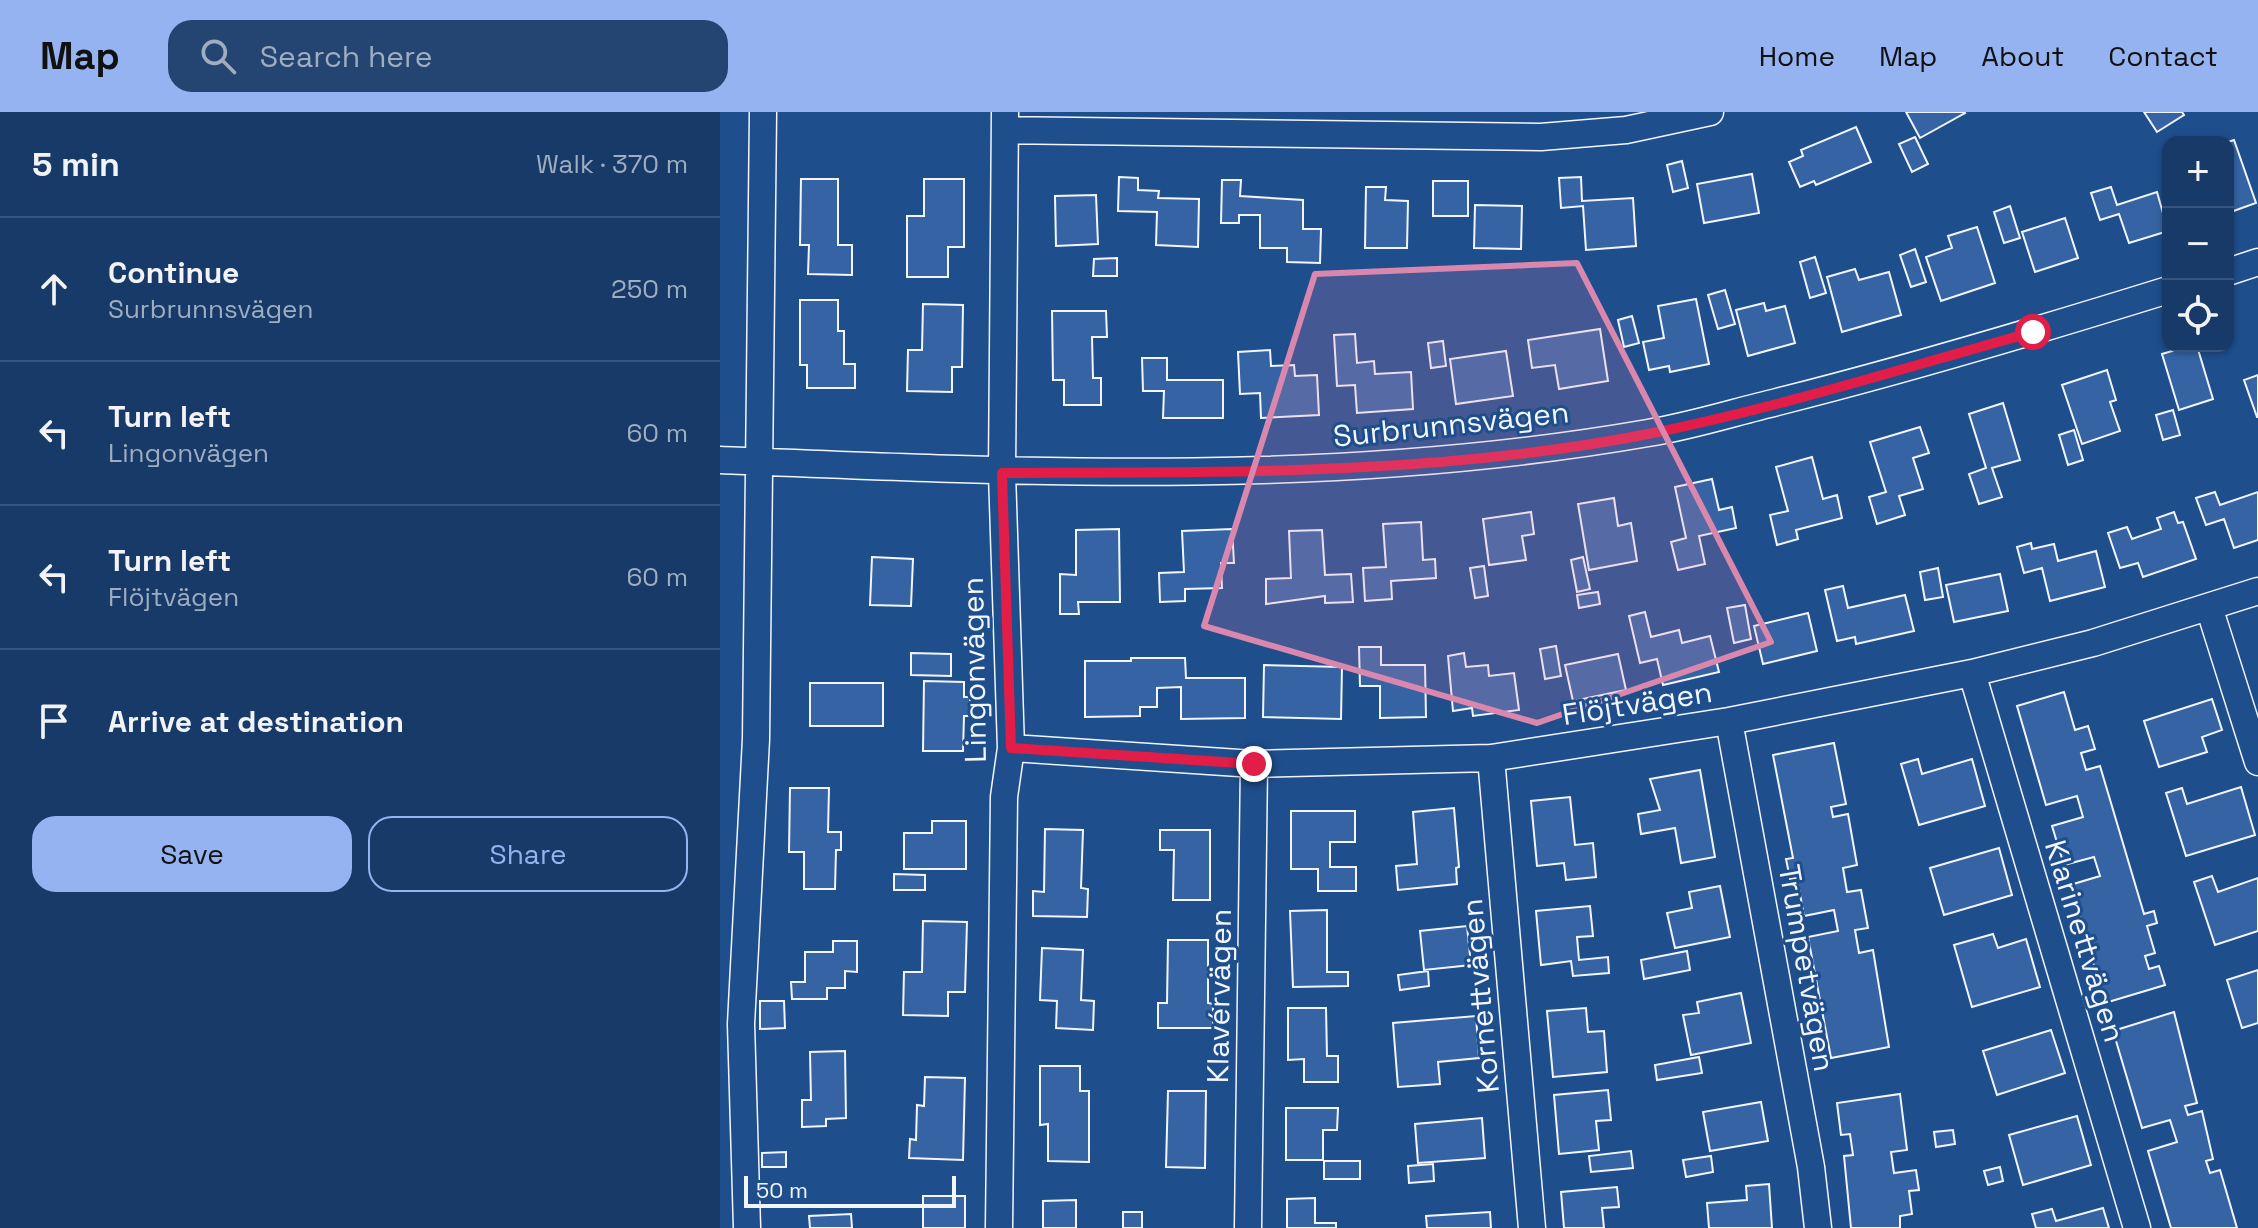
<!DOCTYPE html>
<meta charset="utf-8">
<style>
body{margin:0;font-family:"Space Grotesk",sans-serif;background:#244571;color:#f1f3f6}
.controls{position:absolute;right:24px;top:24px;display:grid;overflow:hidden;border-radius:16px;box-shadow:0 2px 6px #0004}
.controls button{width:72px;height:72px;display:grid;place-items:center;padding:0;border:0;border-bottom:2px solid #36547d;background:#173a69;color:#f1f3f6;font:40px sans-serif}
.scale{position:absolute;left:24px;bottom:20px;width:212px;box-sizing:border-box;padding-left:8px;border:4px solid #f2f6ff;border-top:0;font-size:22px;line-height:28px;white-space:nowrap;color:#f2f6ff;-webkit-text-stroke:6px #1f4e8c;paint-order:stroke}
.stop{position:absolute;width:24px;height:24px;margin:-18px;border:6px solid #e11d48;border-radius:50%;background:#fff}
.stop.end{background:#e11d48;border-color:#fff;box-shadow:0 2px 8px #0008}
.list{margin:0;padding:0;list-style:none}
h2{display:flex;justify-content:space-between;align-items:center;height:104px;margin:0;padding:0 32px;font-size:34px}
h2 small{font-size:26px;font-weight:400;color:#9eadc0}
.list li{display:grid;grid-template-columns:52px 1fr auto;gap:24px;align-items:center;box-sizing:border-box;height:144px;padding:0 32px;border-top:2px solid #36547d}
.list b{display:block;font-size:30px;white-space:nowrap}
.list p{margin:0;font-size:26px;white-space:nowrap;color:#9eadc0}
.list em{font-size:26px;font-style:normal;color:#9eadc0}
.actions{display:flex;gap:16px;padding:24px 32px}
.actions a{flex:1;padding:18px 0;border:2px solid #95b2f1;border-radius:24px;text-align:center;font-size:28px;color:#95b2f1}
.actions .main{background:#95b2f1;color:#111}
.icon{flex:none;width:44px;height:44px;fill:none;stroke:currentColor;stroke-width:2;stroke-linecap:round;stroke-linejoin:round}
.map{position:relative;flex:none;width:1538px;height:1116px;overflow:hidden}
header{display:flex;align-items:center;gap:48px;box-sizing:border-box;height:112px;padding:0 40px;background:#95b2f1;color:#111}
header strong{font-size:38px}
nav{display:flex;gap:44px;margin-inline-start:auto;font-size:28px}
.search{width:560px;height:72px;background:#244571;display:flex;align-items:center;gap:20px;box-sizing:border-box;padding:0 28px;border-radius:24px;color:#9eadc0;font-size:30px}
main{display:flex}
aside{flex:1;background:#173a69}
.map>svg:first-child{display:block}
</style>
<header>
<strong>Map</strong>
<div class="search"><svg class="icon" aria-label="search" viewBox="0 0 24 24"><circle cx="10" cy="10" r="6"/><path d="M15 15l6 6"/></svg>Search here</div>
<nav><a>Home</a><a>Map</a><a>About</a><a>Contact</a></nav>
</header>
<main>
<aside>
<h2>5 min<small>Walk · 370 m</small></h2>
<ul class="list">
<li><svg class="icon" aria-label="ahead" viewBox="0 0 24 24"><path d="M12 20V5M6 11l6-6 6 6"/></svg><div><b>Continue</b><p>Surbrunnsvägen</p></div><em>250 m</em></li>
<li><svg class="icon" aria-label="left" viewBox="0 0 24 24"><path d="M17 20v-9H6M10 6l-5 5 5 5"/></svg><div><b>Turn left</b><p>Lingonvägen</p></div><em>60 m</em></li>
<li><svg class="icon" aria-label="left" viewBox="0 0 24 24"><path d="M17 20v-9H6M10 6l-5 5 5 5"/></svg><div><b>Turn left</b><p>Flöjtvägen</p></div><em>60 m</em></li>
<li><svg class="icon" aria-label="arrive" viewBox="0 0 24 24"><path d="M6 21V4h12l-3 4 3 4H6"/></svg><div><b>Arrive at destination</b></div></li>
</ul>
<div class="actions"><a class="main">Save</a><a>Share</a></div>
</aside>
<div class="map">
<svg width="1538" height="1116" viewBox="0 0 1538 1116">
<rect width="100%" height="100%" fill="#1f4e8c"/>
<!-- building -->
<path fill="#3563a3" stroke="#f2f6ff" stroke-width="2" d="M1186 0H1244L1245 1 1200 26Z
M1424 0H1462L1464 3 1437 20Z
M1136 15 1151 50 1096 73 1094 69 1080 75 1069 50 1083 44 1081 38Z
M1195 25 1208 52 1192 60 1179 32Z
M1514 28 1536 91 1508 101V30Z
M962 49 968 76 953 80 947 53Z
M1032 62 1039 101 984 111 977 72Z
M399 65 418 66V78L439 79 438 86 479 87 478 135 436 133 437 100 398 99Z
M861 65 862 89 913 86 916 134 866 138 863 94 841 96 839 66Z
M81 67H118V133H132V163L88 162 89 133H80Z
M204 67H244V135H228V165H187V104H204Z
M502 68H521L520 84 583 88V117H601L600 151 567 150V136H540V103H519V111H501Z
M713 69H748V104H713Z
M646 75H666L665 88 688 89 687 136H645Z
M1391 75 1397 93 1437 80 1448 119 1409 131 1399 102 1380 108 1371 81Z
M376 83 378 132 336 134 335 84Z
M755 93 802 94 801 137 754 136Z
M1290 94 1300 126 1284 131 1274 100Z
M1345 106 1358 146 1315 160 1302 120Z
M1257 115 1275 171 1221 189 1206 145 1232 136 1228 124Z
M1195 137 1206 170 1191 175 1180 143Z
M1095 145 1106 181 1090 186 1080 150Z
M397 146V164H373L374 147Z
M1135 157 1139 168 1169 160 1181 203 1122 220 1107 165Z
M1005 178 1015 212 998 217 988 183Z
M976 187 989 252 950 260 949 254 929 258 923 230 944 226 938 194Z
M80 188H118V219H124V252H135V276H87V253H80Z
M1044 191 1046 199 1065 194 1075 231 1028 244 1016 198Z
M203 192 243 193 242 255H232V280L187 279 188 238H202Z
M332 199H386L387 225H372L373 266H381V293H344V268H333Z
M912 204 919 231 904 235 898 208Z
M880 217 888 269 839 277 835 253 812 256 808 228Z
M635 222 637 251 654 249 655 262 691 260 693 297 637 301 635 273 617 274 614 223Z
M723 229 726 254 711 256 708 231Z
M1469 234H1477L1493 287 1459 298 1442 242Z
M550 238 551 254 574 253 575 264 597 263 599 303 541 306 540 281 520 282 518 240Z
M786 239 793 284 736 292 730 247Z
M422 246H447V268H503V306H443L444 279H423Z
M1387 258 1396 288 1390 290 1400 319 1362 332 1342 273Z
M1538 263V305H1537L1524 268Z
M1283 291 1300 348 1272 356 1282 385 1259 392 1249 362 1266 356 1249 302Z
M1453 298 1460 323 1443 328 1436 303Z
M1200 315 1209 341 1193 346 1203 377 1179 384 1185 403 1157 412 1149 385 1166 380 1150 330Z
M1354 318 1363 348 1348 353 1339 323Z
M1092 345 1103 387 1117 383 1122 406 1076 418 1078 427 1057 433 1050 403 1068 399 1056 355Z
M992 367 999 398 1012 395 1016 416 979 424 985 452 958 458 951 430 966 426 955 375Z
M1495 380 1500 393 1538 380V428L1514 436 1504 407 1486 413 1476 386Z
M894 386 898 414 911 411 917 449 869 458 858 392Z
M811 400 814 422 802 424 806 448 769 453 763 407Z
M1454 400 1458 411 1463 410 1476 447 1423 465 1418 451 1400 456 1388 421 1407 415 1412 427 1441 417 1437 406Z
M701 410 703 448 715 447 716 466 671 469 672 487 645 489 643 456 666 455 663 412Z
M399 417 400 490H358L359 502H340V462L356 463V418Z
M512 417 514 451H501L502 476 465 477V489L440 490 439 461 464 460 462 419Z
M602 418 605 463 631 462 633 490 605 491V484L546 492V467L571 466 569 419Z
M1311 431 1312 437 1334 432 1338 449 1376 439 1385 475 1330 489 1322 456 1304 461 1297 435Z
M152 445 193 447 191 494 150 493Z
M863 445 870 477 857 480 851 448Z
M764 454 768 484 755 486 750 456Z
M1218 456 1223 485 1205 488 1200 460Z
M1280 462 1288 499 1234 510 1226 473Z
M1123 474 1128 496 1185 483 1194 519 1136 532 1135 525 1117 529 1105 478Z
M878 480 880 492 859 496 857 483Z
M1025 493 1031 527 1014 531 1007 496Z
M925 500 931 525 959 518 962 531 990 524 999 560 943 573 937 547 920 551 909 504Z
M1088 501 1097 539 1043 552 1034 514Z
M836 534 841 564 825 567 820 537Z
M639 535H661V553H705L706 605 660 606V574H640Z
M191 541 231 542V564L191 563Z
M744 541 746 555 768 553 769 564 794 561 799 598 753 604 752 596 733 599 728 544Z
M898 542 906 578 853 589 845 553Z
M411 546H465L466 566H525V606L461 607V575L437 576V595H420V604L365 605V549H411Z
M544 553 622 555 621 607 543 605Z
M204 569 244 570V585H250V604H244L243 639H203Z
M90 571H163V614H90Z
M1344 580 1355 618 1368 614 1375 637 1361 641 1366 658 1380 654 1424 802 1434 799 1437 811 1427 814 1435 841 1425 844 1429 857 1439 854 1445 873 1385 891 1350 773 1380 764 1374 745 1344 753 1332 714 1363 705 1357 684 1326 693 1297 594Z
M1492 587 1502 618 1482 625 1487 640 1439 655 1424 609Z
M1114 631 1126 692 1111 695 1113 705 1128 702 1137 753 1123 756 1127 780 1141 778 1148 816 1135 818 1139 841 1153 838 1169 935 1111 946 1088 825 1118 819 1114 798 1084 804 1077 766 1070 767 1066 747 1073 746 1053 643Z
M1198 647 1202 662 1252 647 1265 694 1199 713 1181 652Z
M980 658 995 745 961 751 955 716 921 722 918 702 940 698 930 667Z
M1521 675 1535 723 1466 744 1446 681 1462 676 1467 692Z
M70 676H109L108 720H121V738H116L115 777H84V740H69Z
M850 685 855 733 873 731 876 765 846 768 844 751 817 754 811 689Z
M734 696 739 755 736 756 737 772 678 778 676 754 697 752 693 700Z
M571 699H635V730H610V755H636V779H598V757H571Z
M212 709H246V757H184V721H212Z
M325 717 363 718 361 776 368 777 367 805 313 804V779L324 780Z
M440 718H490V788H453L454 738H440Z
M1279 736 1292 783 1224 803 1210 756Z
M174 762 205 763V778H174Z
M1492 764 1498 780 1538 766V819L1495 833 1474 770Z
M1000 774 1010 825 955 836 947 801 972 796 969 780Z
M870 794 873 824 857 825 859 848 888 845 889 861 853 864 851 849 821 853 816 799Z
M607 798V860H628V874L573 875 570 799Z
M203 809 247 810 245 880H228V904L183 903 184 860H202Z
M747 814 751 853 704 858 700 819Z
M1273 822 1278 836 1306 827 1320 875 1252 895 1234 833Z
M448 828H488V891L493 892V916H438V891H447Z
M113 829H137V860L125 859V876H107V887H72L71 870H85V840H113Z
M322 836 363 838 361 888 374 889 373 918 336 916 337 889 320 888Z
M967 839 970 858 924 867 921 848Z
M1538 858V911L1522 916 1507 868Z
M708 859 709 874 680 878 678 863Z
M1021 881 1031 931 971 943 963 903 979 901 977 890Z
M40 889H64L65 916 40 917Z
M568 896H606L607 944H618V970H584V947L568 948Z
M866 896 868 920 884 919 887 960 833 965 827 899Z
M1454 900 1477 991 1465 994 1468 1003 1482 999 1493 1047 1486 1049 1490 1061 1500 1058 1517 1116H1451L1428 1039 1457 1030 1450 1008 1422 1016 1393 919Z
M756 904 759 946 718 950 720 972 678 975 673 911Z
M1331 918 1345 961 1277 983 1263 939Z
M125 939 126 1006 106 1007V1014L82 1015V988H91L90 940Z
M979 945 982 961 937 968 935 953Z
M320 954H360V979H369V1050L328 1049V1012L320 1013Z
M205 965 245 966 243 1048 189 1046 190 1027 196 1028 197 993 204 994Z
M888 978 891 1008 876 1009 879 1038 839 1042 834 983Z
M448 979H486L485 1056 446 1055Z
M1180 982 1187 1038 1171 1040 1174 1061 1196 1058 1199 1078 1189 1079 1192 1102 1180 1104V1116H1131L1124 1044 1133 1043 1130 1022 1121 1023 1117 991Z
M1041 990 1048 1029 990 1039 983 1000Z
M566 996H618L617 1018H603V1048H566Z
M1357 1004 1371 1053 1303 1073 1289 1023Z
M762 1006 765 1046 698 1051 695 1012Z
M1233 1018 1235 1032 1216 1035 1214 1020Z
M911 1039 913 1056 871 1060 869 1044Z
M66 1040V1055H42V1041Z
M991 1044 993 1060 966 1065 963 1048Z
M604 1049H640V1067H604Z
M713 1052 714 1069 689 1071 688 1054Z
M1280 1055 1283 1069 1268 1073 1264 1059Z
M1049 1072 1052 1116H989L987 1091 1027 1088 1026 1074Z
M897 1075 899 1095 882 1096 884 1116H844L841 1080Z
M203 1084H245V1116H203Z
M595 1086V1111H616V1116H567V1087Z
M356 1088V1116H323V1089Z
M1383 1096 1389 1116H1316L1312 1102 1332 1097 1336 1109Z
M403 1100H422V1116H403Z
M770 1100 771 1116H707L706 1104Z
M131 1102 132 1116H90L89 1104Z"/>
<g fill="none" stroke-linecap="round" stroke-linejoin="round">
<defs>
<path id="street" d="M285 18 821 25 906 18 990 0
M1508 160 1538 150
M0 348C313 361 617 375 928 321 972 314 1015 300 1057 290 1189 257 1319 218 1448 178
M1489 495 1538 650
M1252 561 1417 1116
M1009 609 1091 1055 1098 1116
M291 636 534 652 771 646 1009 609 1252 561 1373 531 1538 479
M771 646 812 1116
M27 1116 21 912 36 627 43 0
M279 1116 284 685 291 636 282 361 285 0
M528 1116 534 652"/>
</defs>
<!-- street casing -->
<use href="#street" stroke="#f2f6ff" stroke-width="29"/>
<!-- street -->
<use href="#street" stroke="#1f4e8c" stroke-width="26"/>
</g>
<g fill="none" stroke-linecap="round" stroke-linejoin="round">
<!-- route -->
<path stroke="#e11d48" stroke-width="10" d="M534 652 291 636 282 361C498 360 719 364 933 321 1061 295 1187 255 1313 220"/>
</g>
<!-- marked area -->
<path fill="#da87ad" fill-opacity="0.2" stroke="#da87ad" stroke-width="6" stroke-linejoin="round" d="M857 151 1051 530 817 611 484 514 595 162Z"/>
<g text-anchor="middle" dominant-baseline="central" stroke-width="6" stroke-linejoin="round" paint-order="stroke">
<!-- street labels -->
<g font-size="30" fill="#f2f6ff" stroke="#1f4e8c">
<text transform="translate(731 312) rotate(-6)">Surbrunnsvägen</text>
<text transform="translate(254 558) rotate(-91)">Lingonvägen</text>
<text transform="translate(917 591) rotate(-9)">Flöjtvägen</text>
<text transform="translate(1365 829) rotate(73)">Klarinettvägen</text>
<text transform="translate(1087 856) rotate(80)">Trumpetvägen</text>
<text transform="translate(499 884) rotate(-89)">Klavérvägen</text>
<text transform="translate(760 884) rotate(-95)">Kornettvägen</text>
</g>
</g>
</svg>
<div class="controls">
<button>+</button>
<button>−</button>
<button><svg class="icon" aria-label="locate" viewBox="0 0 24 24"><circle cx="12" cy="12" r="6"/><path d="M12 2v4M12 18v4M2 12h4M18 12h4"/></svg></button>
</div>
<div class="scale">50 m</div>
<div class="stop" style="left:1313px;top:220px"></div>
<div class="stop end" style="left:534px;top:652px"></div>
</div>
</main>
